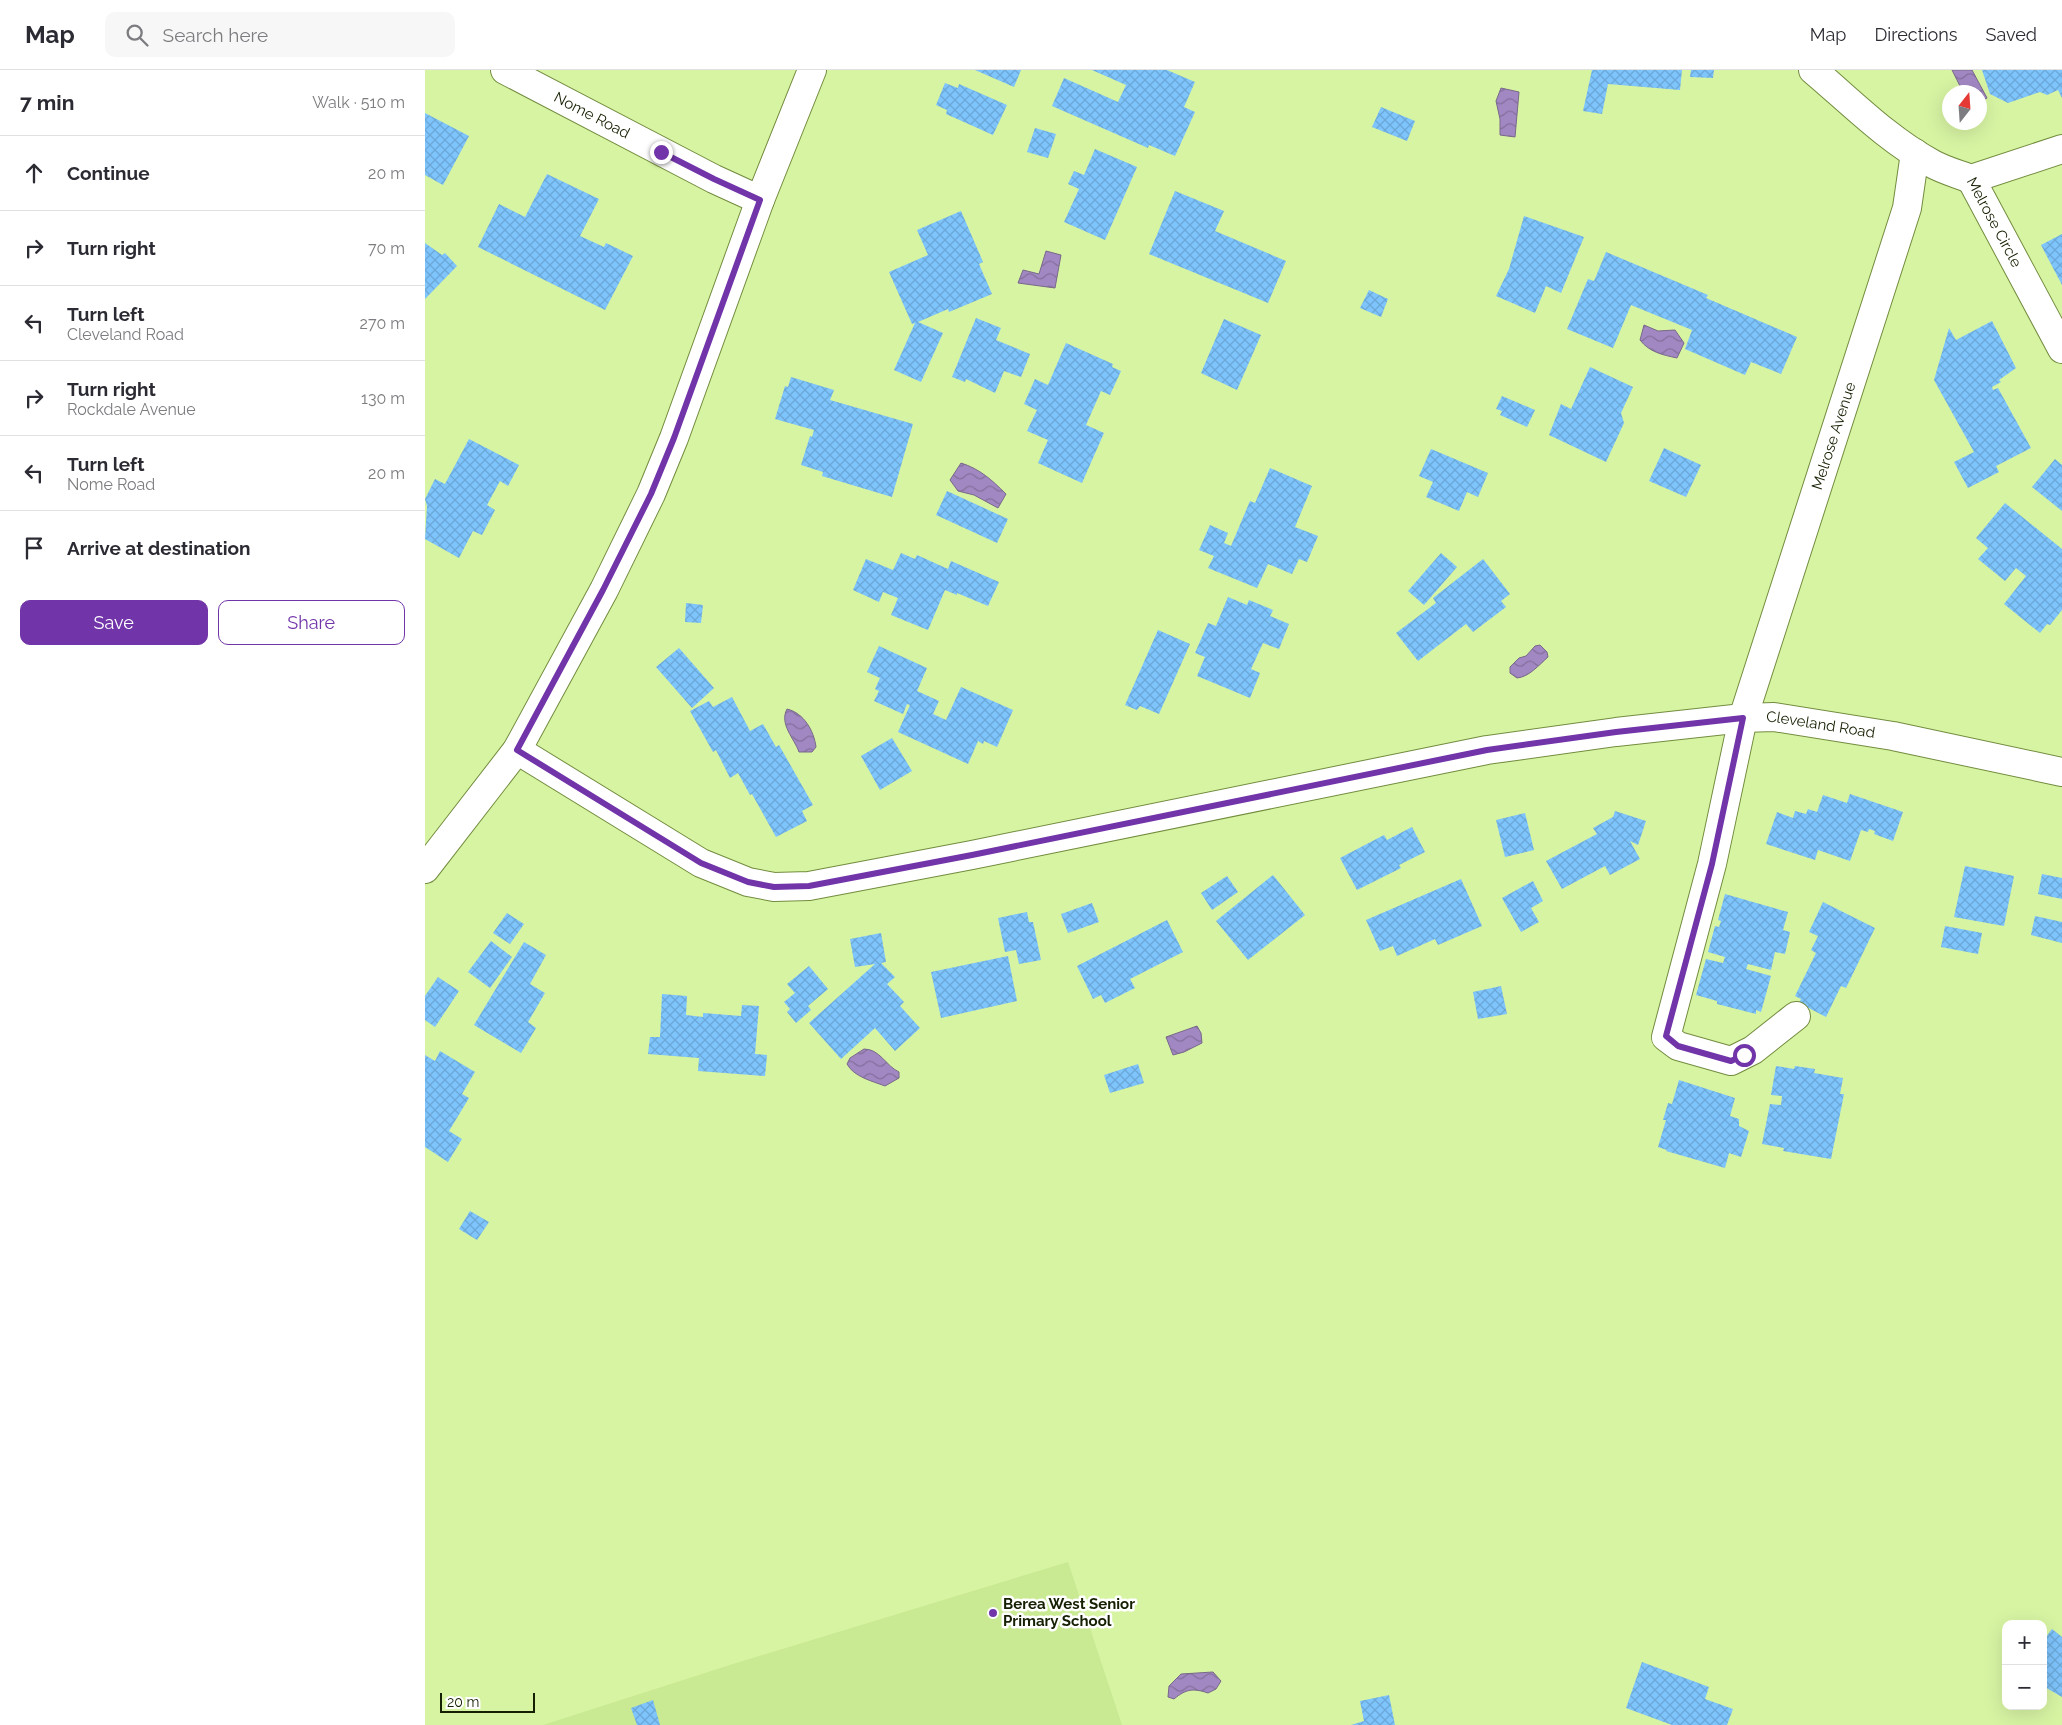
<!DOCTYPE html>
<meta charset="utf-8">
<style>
body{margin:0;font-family:Raleway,sans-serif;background:#f7f7f7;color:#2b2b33}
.controls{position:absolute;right:15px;bottom:15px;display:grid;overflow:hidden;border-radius:10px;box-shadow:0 5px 20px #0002}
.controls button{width:45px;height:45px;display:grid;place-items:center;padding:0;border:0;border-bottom:1px solid #e1e1e2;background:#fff;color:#2b2b33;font:25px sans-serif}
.compass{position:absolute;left:1517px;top:15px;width:45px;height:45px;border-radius:50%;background:#fff;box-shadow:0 5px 20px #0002;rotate:17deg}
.scale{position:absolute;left:15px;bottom:12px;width:95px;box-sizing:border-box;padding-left:5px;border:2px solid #151f01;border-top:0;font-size:14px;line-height:18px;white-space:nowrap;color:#151f01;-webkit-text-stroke:4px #fff;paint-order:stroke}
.stop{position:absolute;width:15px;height:15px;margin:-11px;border:4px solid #7234a9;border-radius:50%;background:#fff}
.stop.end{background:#7234a9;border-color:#fff;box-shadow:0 1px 5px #0008}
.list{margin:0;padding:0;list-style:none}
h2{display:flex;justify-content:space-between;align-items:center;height:65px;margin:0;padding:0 20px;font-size:21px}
h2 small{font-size:16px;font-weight:400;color:#7c7c81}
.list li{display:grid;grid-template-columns:32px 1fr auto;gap:15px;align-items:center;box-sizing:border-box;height:75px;padding:0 20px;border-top:1px solid #e1e1e2}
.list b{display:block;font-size:19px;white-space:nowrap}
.list p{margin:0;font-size:16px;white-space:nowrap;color:#7c7c81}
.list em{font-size:16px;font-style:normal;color:#7c7c81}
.actions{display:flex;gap:10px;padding:15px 20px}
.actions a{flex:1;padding:11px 0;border:1px solid #7234a9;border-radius:10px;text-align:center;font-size:18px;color:#7234a9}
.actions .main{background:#7234a9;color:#fff}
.icon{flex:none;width:28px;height:28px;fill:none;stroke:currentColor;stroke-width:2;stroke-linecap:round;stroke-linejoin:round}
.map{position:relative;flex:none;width:1637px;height:1655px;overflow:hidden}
header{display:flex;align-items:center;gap:30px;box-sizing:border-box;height:70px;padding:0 25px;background:#fff;border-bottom:1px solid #e1e1e2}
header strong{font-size:24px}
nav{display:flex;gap:28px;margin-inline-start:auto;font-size:18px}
.search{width:350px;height:45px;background:#f7f7f7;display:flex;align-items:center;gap:12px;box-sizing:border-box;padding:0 18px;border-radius:10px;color:#7c7c81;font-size:19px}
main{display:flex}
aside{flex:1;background:#fff}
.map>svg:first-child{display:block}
</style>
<header>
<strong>Map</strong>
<div class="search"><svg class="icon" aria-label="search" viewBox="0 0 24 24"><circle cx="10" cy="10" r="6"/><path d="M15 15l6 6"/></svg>Search here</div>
<nav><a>Map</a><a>Directions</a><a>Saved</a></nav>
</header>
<main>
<aside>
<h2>7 min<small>Walk · 510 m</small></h2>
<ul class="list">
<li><svg class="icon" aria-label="ahead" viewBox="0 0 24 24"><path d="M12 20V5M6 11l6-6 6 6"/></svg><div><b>Continue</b></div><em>20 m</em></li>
<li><svg class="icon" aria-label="right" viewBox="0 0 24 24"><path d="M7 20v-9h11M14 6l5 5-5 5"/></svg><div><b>Turn right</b></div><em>70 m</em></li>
<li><svg class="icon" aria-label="left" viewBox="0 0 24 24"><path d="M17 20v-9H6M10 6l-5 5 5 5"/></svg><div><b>Turn left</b><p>Cleveland Road</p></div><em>270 m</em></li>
<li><svg class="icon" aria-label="right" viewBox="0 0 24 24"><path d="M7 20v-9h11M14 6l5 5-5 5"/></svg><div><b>Turn right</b><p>Rockdale Avenue</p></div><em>130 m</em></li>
<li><svg class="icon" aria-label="left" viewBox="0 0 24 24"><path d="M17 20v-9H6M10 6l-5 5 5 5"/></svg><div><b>Turn left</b><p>Nome Road</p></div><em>20 m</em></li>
<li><svg class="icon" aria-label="arrive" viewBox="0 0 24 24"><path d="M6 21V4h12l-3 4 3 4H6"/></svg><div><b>Arrive at destination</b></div></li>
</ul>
<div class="actions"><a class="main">Save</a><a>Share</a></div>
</aside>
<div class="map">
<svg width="1637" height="1655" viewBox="0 0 1637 1655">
<defs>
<pattern id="water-waves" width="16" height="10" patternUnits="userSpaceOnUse" patternTransform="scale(1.25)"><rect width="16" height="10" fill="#a288c3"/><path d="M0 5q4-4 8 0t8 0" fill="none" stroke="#836f9c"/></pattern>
<pattern id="building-cross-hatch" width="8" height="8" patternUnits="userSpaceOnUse" patternTransform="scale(1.25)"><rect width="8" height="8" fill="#7ec4fd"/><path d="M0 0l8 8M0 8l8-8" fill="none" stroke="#6ca8d7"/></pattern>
</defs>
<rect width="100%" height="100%" fill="#d7f4a3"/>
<!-- built -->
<path fill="#c9e992" d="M643 1492 697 1655H118L308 1594Z"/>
<!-- water -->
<path fill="url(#water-waves)" stroke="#786889" d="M1527 0H1547L1562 28 1555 32 1554 22H1538Z
M1076 18 1094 22 1090 67 1075 65V49L1071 31Z
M621 181 636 185 630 218 593 213 598 200 614 204Z
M1219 255 1233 261 1250 260 1259 273 1252 288C1238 285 1224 282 1215 270Z
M536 393C555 399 567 410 581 424L573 438 549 425 533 421 525 410Z
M1115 575 1122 582 1123 587C1114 595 1104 607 1092 608L1085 603V597L1094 588 1101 586 1110 576Z
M362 639C379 643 389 661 391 677L387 682H374C369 668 354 654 362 639Z
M772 956 776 963 777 973 759 982 748 985 741 967Z
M439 979C455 979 461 996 474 1002V1008L460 1016C447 1011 429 1007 422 994L425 988Z
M788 1602 796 1611 791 1619 783 1623C768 1618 761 1619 749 1629L743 1627 744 1616 756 1604Z"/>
<!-- building -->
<path fill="url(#building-cross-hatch)" d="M550 0H596L589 17Z
M667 0H742L770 12 759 37 770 42 750 86 724 75 723 78 627 36 639 8 693 32 701 15Z
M1167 0H1257L1255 20 1183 14 1177 44 1158 41Z
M1266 0H1289L1288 8 1265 7Z
M1557 0H1637V28L1633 20 1622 25 1615 22 1583 33 1565 24Z
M520 13 533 18 534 14 582 35 568 65 521 44 522 40 511 35Z
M956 37 990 51 982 71 947 57Z
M0 43 44 66 18 115 0 105Z
M610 58 631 64 623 88 602 82Z
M670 79 712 97 680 170 639 152 654 119 643 114 649 101 659 105Z
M122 104 174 129 155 166 179 177 181 173 208 186 180 240 53 177 74 134 100 147Z
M750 121 799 141 790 161 861 191 843 233 724 184Z
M536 141 558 192 554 194 567 224 524 242 523 239 493 252 518 263 496 312 469 300 490 253 487 254 464 202 503 185 492 160Z
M1099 146 1159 167 1136 223 1121 216 1110 243 1071 226 1084 199Z
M1637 164V215L1616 175Z
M0 173 17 185 20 183 32 196 0 229Z
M1181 182 1283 225 1281 228 1372 267 1356 304 1326 292 1320 305 1260 279 1267 260 1206 235 1188 278 1142 259 1163 209 1169 211Z
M944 220 963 229 956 247 935 238Z
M551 248 576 258 571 270 605 284 596 307 579 301 570 323 541 309 540 312 527 307Z
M799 249 836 265 812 320 776 303Z
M1567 251 1591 298 1574 310 1576 312 1567 317 1568 320 1573 318 1606 378 1571 396 1574 402 1543 418 1529 392 1549 382 1509 310 1524 258 1531 270Z
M641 273 688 294 687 297 696 301 685 325 676 321 661 355 679 363 657 413 613 393 623 370 602 361 612 340 599 334 610 309 623 315Z
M1165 297 1208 317 1196 343 1199 353 1181 392 1124 365 1136 334 1146 339Z
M366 307 409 320 405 330 488 354 467 427 397 406 398 402 376 395 385 366 387 367 389 360 350 349 360 316 363 317Z
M1077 326 1110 340 1102 357 1075 345 1077 341 1071 339Z
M44 369 94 395 83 416 75 411 62 435 70 440 57 465 48 461 34 488 0 469 2 436 0 429 10 409 20 414Z
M1239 378 1276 395 1261 427 1224 411Z
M1006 379 1063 403 1053 427 1042 422 1034 441 1001 427 1008 412 994 406Z
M1630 389 1637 395V441L1607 417Z
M845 398 887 416 870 457 893 466 882 492 874 489 867 504 843 494 832 518 783 498 789 486 774 480 785 455 803 463 799 473 806 476 825 431 830 433Z
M522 421 583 449 572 473 511 445Z
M1580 433 1637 479V540L1625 555 1622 554 1615 563 1579 534 1601 506 1591 498 1580 511 1553 489 1563 478 1551 468Z
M476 483 490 489 492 485 523 499 526 491 574 512 563 536 532 523V525L520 520 503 560 466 545 473 528 458 522 454 532 428 520 441 489 468 500Z
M1016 483 1032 497 999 535 983 521Z
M1058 489 1085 524 1076 531 1081 537 1048 562 1041 554 993 591 971 563 1011 533 1008 528Z
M803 527 822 535 824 530 848 540 845 546 864 554 854 579 838 573 826 599 835 603 825 628 772 606 780 587 770 583 783 553 791 556Z
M261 533 278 535 276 553 260 552Z
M733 560 765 574 734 644 715 636 712 640 700 635Z
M454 576 502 598 492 621 514 631 508 644 521 650 536 617 588 640 572 677 559 671 558 674 553 671 543 694 473 662 485 635 482 634 478 644 449 631 454 621 450 619 455 608 442 602Z
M254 578 289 618 267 638 231 597Z
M307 627 325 661 338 654 351 677 354 675 388 735 377 741 382 751 351 767 327 724 325 725 313 703 305 708 291 680 288 682 265 641 284 631 288 637Z
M467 668 487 701 455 720 436 686Z
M1425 724 1478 742 1468 771 1449 764 1450 761 1444 759 1443 762 1436 760 1425 791 1393 780 1390 790 1341 774 1352 742 1368 748 1370 741 1381 744 1383 739 1392 742 1398 725 1422 733Z
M1190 741 1221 751 1213 775 1205 771 1215 789 1185 805 1180 796 1137 819 1121 791 1172 764 1168 758 1188 747Z
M1100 743 1109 780 1080 787 1071 750Z
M987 757 1000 782 974 795 976 798 932 820 915 788 959 765 962 770Z
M1540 796 1589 806 1579 856 1529 847Z
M1617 804 1637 808V829L1613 824Z
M848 805 880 845 823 890 791 851Z
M802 806 813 822 787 840 776 823Z
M1036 809 1057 856 1013 875 1010 869 972 886 968 876 955 881 941 850Z
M1108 811 1118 831 1106 838 1114 852 1096 862 1077 828Z
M1300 824 1363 842 1358 860 1365 862 1360 884 1350 882 1346 900 1323 894 1321 899 1346 906 1336 942 1331 940V944L1292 934V931L1271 925 1281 889 1298 893 1300 887 1283 882 1290 856 1294 857 1296 851 1293 850Z
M1398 832 1450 858 1421 918 1416 916 1401 947 1374 933 1376 929 1370 926 1391 883 1386 880 1393 866 1384 862Z
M667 833 674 852 643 863 636 844Z
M602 842 604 852H608L616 890 594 894 591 880 580 882 573 848Z
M82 843 99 854 85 874 68 863Z
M1610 846 1637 852V873L1606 865Z
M742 850 758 882 705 909 710 918 680 933 676 925 668 929 652 896Z
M1520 856 1557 863 1553 884 1516 877Z
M456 863 461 892 456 893 470 907 462 914 479 932 475 936 495 958 470 981 450 958 416 989 384 953 450 894 430 897 425 869Z
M66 871 87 887 65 918 43 902Z
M99 872 121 885 105 914 120 923 103 952 111 958 96 983 49 955Z
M583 886 592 931 516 948 506 902Z
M384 896 403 919 383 936 386 940 371 953 362 942 365 939 359 932 370 923 362 914Z
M13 907 34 921 10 957 0 950V926Z
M1076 916 1082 944 1053 949 1048 922Z
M237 924 262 926 261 945 278 947V943L316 946 317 935 334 936 330 984 342 985 340 1006 273 1001 274 988 223 984 225 967H235Z
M15 981 50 1002 37 1024 44 1028 24 1061 37 1069 23 1092 0 1077V985L10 991Z
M713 994 719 1013 685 1023 679 1005Z
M1351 996 1369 999 1370 996 1390 999 1389 1003 1418 1008 1415 1024H1419L1406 1089 1358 1081 1359 1078 1337 1074 1345 1034 1356 1035 1357 1026 1346 1025Z
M1254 1010 1310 1028 1305 1046 1314 1049V1056L1324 1061 1316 1087 1304 1083 1300 1098 1241 1081 1242 1080 1233 1077 1241 1050H1238L1243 1033 1247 1034Z
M45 1141 64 1152 52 1170 34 1159Z
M1627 1559 1637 1567V1627L1618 1616V1571Z
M1217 1592 1284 1617 1280 1629 1308 1639 1302 1655H1247L1201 1638Z
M964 1625 970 1655H926L939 1651 935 1631Z
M228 1630 235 1655H212L206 1638Z"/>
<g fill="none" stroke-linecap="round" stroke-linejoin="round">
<defs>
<g id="street">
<path id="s1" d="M80 0 289 109 335 130"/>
<path d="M1388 0C1426 32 1462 69 1506 93 1518 100 1533 104 1546 109"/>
<path id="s2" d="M1546 109 1637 279"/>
<path d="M1546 109 1637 79"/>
<path id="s3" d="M92 680 276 793 323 812 349 817 384 816 547 785 1062 680 1191 662 1318 648 1349 647 1468 666 1637 702"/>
<path id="s4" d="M1371 946 1328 980 1306 991 1253 976 1241 967 1287 794 1318 648 1482 138 1490 83"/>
</g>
<path id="secondary" d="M0 799 92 680 179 520 226 424 249 368 335 130 387 0"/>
</defs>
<!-- street casing -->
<use href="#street" stroke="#738c3f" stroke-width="30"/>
<!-- secondary casing -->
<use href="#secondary" stroke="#738c3f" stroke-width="30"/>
<!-- street -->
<use href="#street" stroke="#fff" stroke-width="28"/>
<!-- secondary -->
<use href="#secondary" stroke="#fff" stroke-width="28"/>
</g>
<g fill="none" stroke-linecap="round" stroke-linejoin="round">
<!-- route -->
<path stroke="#7234a9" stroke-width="6" d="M236 82 289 109 335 130 249 368 226 424 178 520 92 680 276 793 323 812 349 817 384 816 547 785 1062 680 1191 662 1318 648 1287 794 1241 966 1253 976 1306 991 1319 985"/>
</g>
<!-- markers -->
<circle fill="#7234a9" stroke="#fff" stroke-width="2" cx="568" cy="1543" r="5"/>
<g text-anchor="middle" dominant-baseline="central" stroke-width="5" stroke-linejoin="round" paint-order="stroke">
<!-- street labels -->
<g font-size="15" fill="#151f01" stroke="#fff">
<text stroke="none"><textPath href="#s1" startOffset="98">Nome Road</textPath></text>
<text stroke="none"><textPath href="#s2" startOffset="49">Melrose Circle</textPath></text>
<text stroke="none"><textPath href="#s4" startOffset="774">Melrose Avenue</textPath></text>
<text stroke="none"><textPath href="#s3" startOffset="1356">Cleveland Road</textPath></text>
</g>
<!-- poi labels -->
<g font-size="15" font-weight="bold" fill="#151f01" stroke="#fff" text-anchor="start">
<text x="578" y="1534">Berea West Senior<tspan x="578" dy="17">Primary School</tspan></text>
</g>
</g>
</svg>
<div class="controls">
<button>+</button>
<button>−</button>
</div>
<svg class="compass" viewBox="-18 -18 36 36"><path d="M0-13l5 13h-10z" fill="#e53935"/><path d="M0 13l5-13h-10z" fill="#7c7c81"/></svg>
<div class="scale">20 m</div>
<div class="stop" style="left:1319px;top:985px"></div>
<div class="stop end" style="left:236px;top:82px"></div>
</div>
</main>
